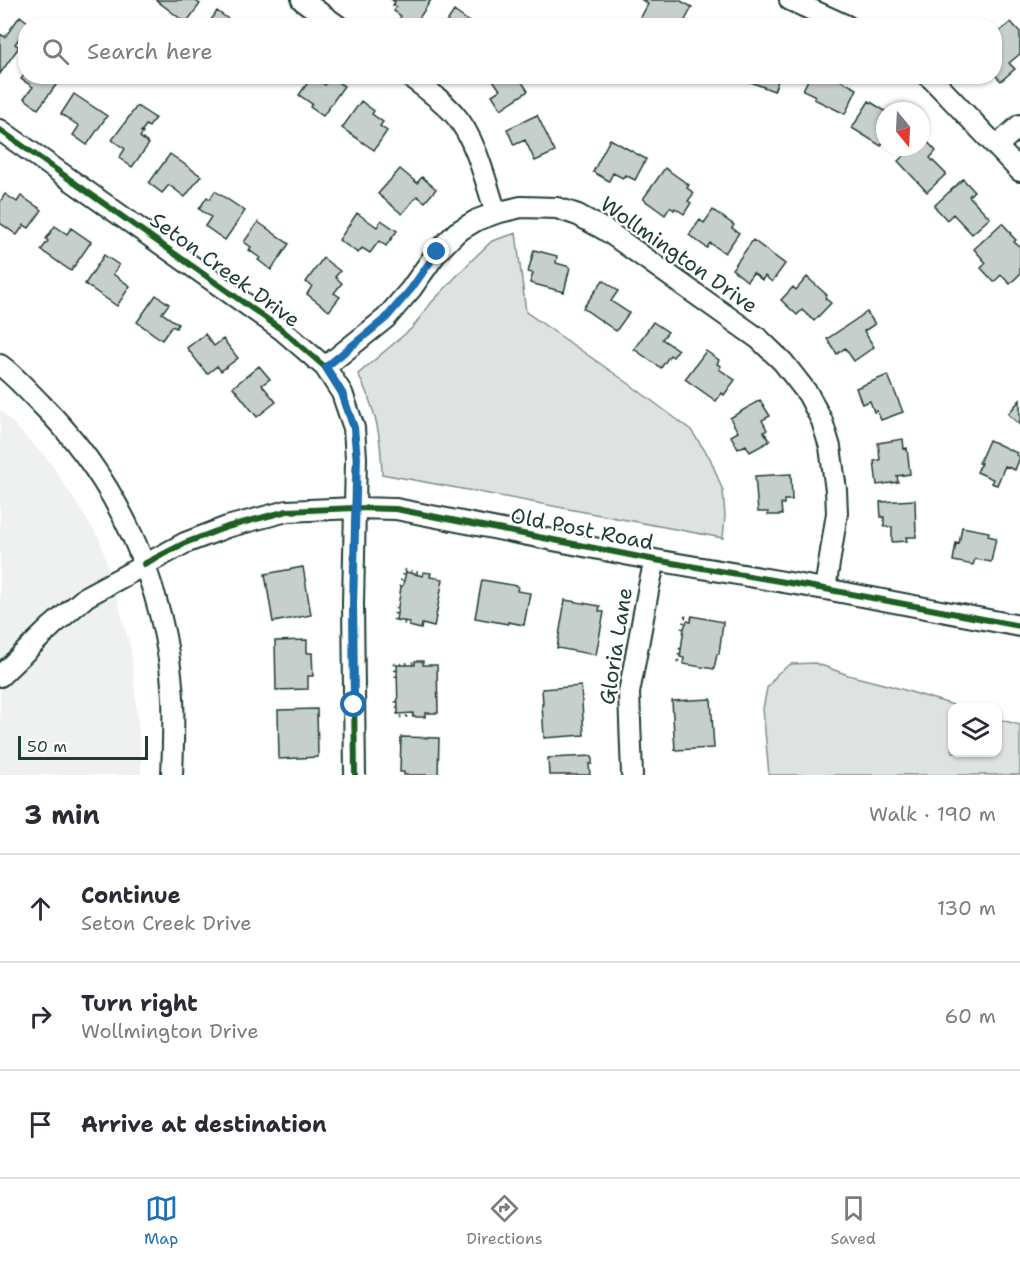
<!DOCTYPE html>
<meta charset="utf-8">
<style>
body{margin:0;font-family:"Shantell Sans",sans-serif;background:#f7f7f7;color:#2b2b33}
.controls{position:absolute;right:18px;bottom:18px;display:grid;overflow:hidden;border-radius:12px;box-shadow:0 2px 4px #0004}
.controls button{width:54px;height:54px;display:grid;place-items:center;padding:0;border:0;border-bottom:2px solid #e1e1e2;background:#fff;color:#2b2b33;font:30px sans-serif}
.compass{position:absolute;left:876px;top:102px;width:54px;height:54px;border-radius:50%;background:#fff;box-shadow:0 2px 4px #0004;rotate:162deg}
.scale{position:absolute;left:18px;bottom:15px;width:130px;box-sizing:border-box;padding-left:6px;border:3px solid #1f3d34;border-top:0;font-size:16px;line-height:21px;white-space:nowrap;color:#1f3d34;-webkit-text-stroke:4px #fff;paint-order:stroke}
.stop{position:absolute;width:18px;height:18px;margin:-14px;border:4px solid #1f6fb2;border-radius:50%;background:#fff}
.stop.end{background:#1f6fb2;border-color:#fff;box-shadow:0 2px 6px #0008}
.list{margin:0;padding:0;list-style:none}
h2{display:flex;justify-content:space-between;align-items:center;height:78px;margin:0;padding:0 24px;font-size:26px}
h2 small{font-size:20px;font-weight:400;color:#7c7c81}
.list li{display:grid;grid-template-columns:39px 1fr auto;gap:18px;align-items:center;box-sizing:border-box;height:108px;padding:0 24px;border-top:2px solid #e1e1e2}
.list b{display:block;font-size:22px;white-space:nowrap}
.list p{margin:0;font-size:20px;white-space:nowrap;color:#7c7c81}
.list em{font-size:20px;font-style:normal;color:#7c7c81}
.icon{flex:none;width:33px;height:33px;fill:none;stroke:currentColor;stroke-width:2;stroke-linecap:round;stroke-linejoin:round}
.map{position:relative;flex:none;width:1020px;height:775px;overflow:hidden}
.search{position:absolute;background:#fff;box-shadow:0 2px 4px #0004;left:18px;right:18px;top:18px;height:66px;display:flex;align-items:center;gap:15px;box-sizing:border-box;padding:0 21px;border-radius:24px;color:#7c7c81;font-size:22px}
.sheet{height:402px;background:#fff}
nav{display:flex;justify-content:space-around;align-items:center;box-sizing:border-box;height:84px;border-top:2px solid #e1e1e2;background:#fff;font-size:16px;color:#7c7c81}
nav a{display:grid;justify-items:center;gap:3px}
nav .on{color:#1f6fb2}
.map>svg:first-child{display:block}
</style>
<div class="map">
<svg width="1020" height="775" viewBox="0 0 1020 775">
<rect width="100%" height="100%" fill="#fff"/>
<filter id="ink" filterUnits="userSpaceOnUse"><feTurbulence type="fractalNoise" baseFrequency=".0167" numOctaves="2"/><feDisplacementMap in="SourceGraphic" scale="12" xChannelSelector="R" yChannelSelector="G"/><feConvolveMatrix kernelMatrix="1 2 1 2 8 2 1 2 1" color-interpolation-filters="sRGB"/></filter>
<g filter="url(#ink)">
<!-- built -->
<path fill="#eef1f0" d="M0 410 50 462 100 540 131 649 141 756V775H0Z"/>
<!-- green -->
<path fill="#dee3e2" stroke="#7e908b" stroke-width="1.5" d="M516 233 526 312 628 383 691 430 710 458 723 491 725 516 723 538 382 474C381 434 376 410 358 374L412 328 431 303 472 260 492 241Z
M815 663 848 675 891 686 960 707 952 708V752H998V719L1020 725V775H769L763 709 767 688 778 673 791 664Z"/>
<!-- building -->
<path fill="#c7cfcc" stroke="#1f3d34" stroke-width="1.5" d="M156 0H194L200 4 186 23Z
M392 0H431L414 26H410L399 19 401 16 394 11 397 7 393 5 395 2Z
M642 0H679L692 7 682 26H653L640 19 648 4Z
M217 11 238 26H207Z
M454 11 475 26H444Z
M20 16 29 23 28 26H26V29L15 44 19 47 0 74V34L5 37Z
M1011 22 1020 32V54L1009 63 1015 69 1001 81 994 74V36Z
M26 73V76H53L59 81 38 109 24 98 33 87 21 79Z
M307 76H312L325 85 330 77 344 86 323 116 310 107 312 104 299 95 309 81 306 79Z
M518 76 528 91 501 109 492 95 500 90 491 77Z
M744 76H780L774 91 743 79Z
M810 76H833L857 89 845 114 814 99 816 96 803 90Z
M74 94 107 116 87 145 73 135 79 126 61 114Z
M361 101 374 111 372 114 383 122 380 126 387 131 374 150 342 128Z
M869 101 885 111V139L881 146 852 128Z
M137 106 155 118 149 127 146 125 141 132 143 133 140 137 149 144 132 167 119 158 125 149 112 140Z
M537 115 555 152 535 161 525 140 514 145 507 129Z
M923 137 936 151 930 158 946 174 927 192 898 161 913 147H921V140Z
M610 139 646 159 635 180 625 175 623 178 613 173 609 181 593 172Z
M170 154 201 176 185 197 169 185 162 193 149 183Z
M665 168 689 185 687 188 694 193 688 201 691 203 684 214 675 208 674 210 670 207 665 215 643 199Z
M400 169 417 183 422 177 436 189 425 202 417 196 402 214 378 194Z
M963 179 974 191 969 196 990 218 972 234 953 214 947 220 934 206Z
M215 191 245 211 225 240 205 226 211 217 199 209 207 197 210 199Z
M5 194 17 202 21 196 42 210 29 228 24 225 17 235 0 223V202Z
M713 210 734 225 732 228 739 233 725 253 710 243 707 248 689 235 700 220 704 223Z
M357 213 377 227 381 220 397 231 386 246 379 241 370 253 362 248 358 253 339 240Z
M258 222 289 244 271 270 258 260 260 258 249 250 251 247 244 242Z
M1002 223 1011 233 1010 234 1016 240 1014 242 1020 247V274L1010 284 1001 275 994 282 981 268 986 263 974 249Z
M55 226 67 234 71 228 91 242 71 271 41 250 48 241 46 239Z
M753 240 785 264 772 282 765 276 762 280 753 273 747 281 732 269Z
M534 250 557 256 556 263 570 267 564 292 530 283 533 273 528 272Z
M104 255 119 265 113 274 130 286 117 306 85 284Z
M323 258 340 271 335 277 342 283 334 293 340 297 329 311 307 294 312 286 306 282Z
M807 277 827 295 825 298 831 303 814 321 802 310 797 315 781 300 793 287 796 290Z
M603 280 618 291 611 301 629 313 616 331 583 308Z
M156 295 169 304 162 313 178 324 176 328 172 326 162 340 137 322Z
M867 312 875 324 864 331 874 347 854 361 845 348 837 354 827 339Z
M653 322 668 332 662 339 678 350 673 357 670 355 661 368 634 349Z
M205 334 214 346 223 339 238 358 221 371 217 366 207 374 187 348Z
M706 351 719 360 717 364 721 366 719 369 735 380 724 395 722 393 716 401 685 379Z
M259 366 270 379 262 385 276 402 257 417 233 387Z
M888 375 903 412 881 420 877 411 874 412 870 401 862 404 856 388Z
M760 400 770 416 762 420 767 430 764 432 770 441 750 452 746 445 738 449 731 436 738 432 730 418Z
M1020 400V425L1008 414Z
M903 439 904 449 907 448 910 474 897 476 898 482 877 485 874 461 880 460 878 443Z
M989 440 1017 453 1016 455 1020 457 1015 470 1005 466 997 485 991 483 993 479 977 472 981 463H979Z
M791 474 792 500H784V504H781L782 515H768V512H758L755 476Z
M915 500 916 537H906L907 541 892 542V527H884V517H881L880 502Z
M962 527 989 532 988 536 996 538 991 562 975 559 973 565 953 561 956 543 959 544Z
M303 567 311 615 273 622 265 574Z
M406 572 423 576 424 572 431 573 430 577 443 579 434 627 422 624 421 629 409 626 410 622 396 620 401 587 403 585Z
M482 580 518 586 517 591 530 593 524 625 508 622V624L475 618Z
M565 600 600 606 599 611 604 612 596 655 557 648Z
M692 616 723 622 719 654H717L714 669 683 664 684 658 680 657 684 628 687 621 691 622Z
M307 640V653H312L313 676H308V689L276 690 275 641Z
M415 661H423V665H437L438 713H425V717H413V713L398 714 397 665H415Z
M581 686 584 735 544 738 542 704H543L542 689Z
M711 699 714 748 675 750 672 701Z
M317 709 318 757 279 759 278 710Z
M401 737 439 738 438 775H404V772H400Z
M592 756V764H589L590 775H549L548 758Z"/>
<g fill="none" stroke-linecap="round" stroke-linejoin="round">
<defs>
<path id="minor" d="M302 0 338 26
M790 0 847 26
M409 76C425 88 442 100 455 115 476 139 486 183 496 213
M928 76 933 80 1020 171
M0 130 281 329 325 367 342 393 354 428 356 458 353 604 355 775
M997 146 1020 125
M0 365C14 375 27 390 40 403 118 480 166 587 173 697 174 723 173 749 172 775
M325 367 386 318 411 289 437 252 457 232 477 220 496 213 521 207 557 208 578 215 607 231 759 339 783 362 808 394 822 421 830 447 836 490 837 513 825 589
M0 676 52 626 87 596 185 543 227 527 287 511 355 508 396 509 655 560 825 589 1020 626
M632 775 629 693 649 586 655 560"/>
</defs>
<!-- minor casing -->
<use href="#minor" stroke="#1f3d34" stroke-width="24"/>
<!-- path -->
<path stroke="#1f3d34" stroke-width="3" stroke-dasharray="1.5 4.5" stroke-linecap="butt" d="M400 587 404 570 424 574
M396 607 394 621 409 624
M682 629 685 617 692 618
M680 648 678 661 683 662
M396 677 395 664 415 663
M396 701 398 717 413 716"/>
<!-- minor -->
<use href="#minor" stroke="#fff" stroke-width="20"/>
<defs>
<path id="cycleway" d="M0 130 281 329 325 367 342 393 354 428 356 458 353 604 355 775
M144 564 185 543 227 527 287 511 355 508 396 509 655 560 825 589 1020 626"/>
</defs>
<!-- cycleway casing -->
<use href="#cycleway" stroke="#fff" stroke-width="10"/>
<!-- cycleway -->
<use href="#cycleway" stroke="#1b5e20" stroke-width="6"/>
</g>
</g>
<g fill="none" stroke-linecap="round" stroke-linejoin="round" filter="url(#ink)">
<!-- route -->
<path stroke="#1f6fb2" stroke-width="8" d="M354 705 353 604 357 458 354 428 342 393 326 367 386 318 411 289 437 252"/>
</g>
<g text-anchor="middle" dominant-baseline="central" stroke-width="4.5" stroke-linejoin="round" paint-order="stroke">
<!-- street labels -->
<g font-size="21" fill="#1f3d34" stroke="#fff">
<text transform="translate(679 255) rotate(35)">Wollmington Drive</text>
<text transform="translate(225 270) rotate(36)">Seton Creek Drive</text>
<text transform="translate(582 529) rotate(11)">Old Post Road</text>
<text transform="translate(616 646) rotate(-81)">Gloria Lane</text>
</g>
</g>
</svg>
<div class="controls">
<button><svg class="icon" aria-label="layers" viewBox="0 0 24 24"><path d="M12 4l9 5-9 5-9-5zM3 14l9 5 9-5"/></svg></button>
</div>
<svg class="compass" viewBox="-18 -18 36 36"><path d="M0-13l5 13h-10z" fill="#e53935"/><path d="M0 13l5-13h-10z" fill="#7c7c81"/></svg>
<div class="scale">50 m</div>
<div class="stop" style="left:354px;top:705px"></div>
<div class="stop end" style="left:437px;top:252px"></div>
<div class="search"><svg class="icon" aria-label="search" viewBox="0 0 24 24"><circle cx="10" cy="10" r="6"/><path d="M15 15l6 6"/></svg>Search here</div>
</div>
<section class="sheet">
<h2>3 min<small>Walk · 190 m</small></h2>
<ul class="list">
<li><svg class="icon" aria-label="ahead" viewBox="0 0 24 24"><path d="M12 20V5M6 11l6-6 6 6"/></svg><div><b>Continue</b><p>Seton Creek Drive</p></div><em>130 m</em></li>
<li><svg class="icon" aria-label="right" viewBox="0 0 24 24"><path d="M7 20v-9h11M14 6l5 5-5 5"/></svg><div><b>Turn right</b><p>Wollmington Drive</p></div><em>60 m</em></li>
<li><svg class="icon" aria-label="arrive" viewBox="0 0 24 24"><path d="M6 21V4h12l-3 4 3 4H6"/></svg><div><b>Arrive at destination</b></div></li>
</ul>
</section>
<nav>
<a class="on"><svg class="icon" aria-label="map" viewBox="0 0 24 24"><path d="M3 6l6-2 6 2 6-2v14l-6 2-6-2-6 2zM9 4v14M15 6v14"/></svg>Map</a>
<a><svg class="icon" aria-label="directions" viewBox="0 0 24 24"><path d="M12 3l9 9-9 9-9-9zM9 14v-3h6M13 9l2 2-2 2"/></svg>Directions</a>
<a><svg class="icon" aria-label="saved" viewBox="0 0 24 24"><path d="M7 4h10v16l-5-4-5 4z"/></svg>Saved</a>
</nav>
